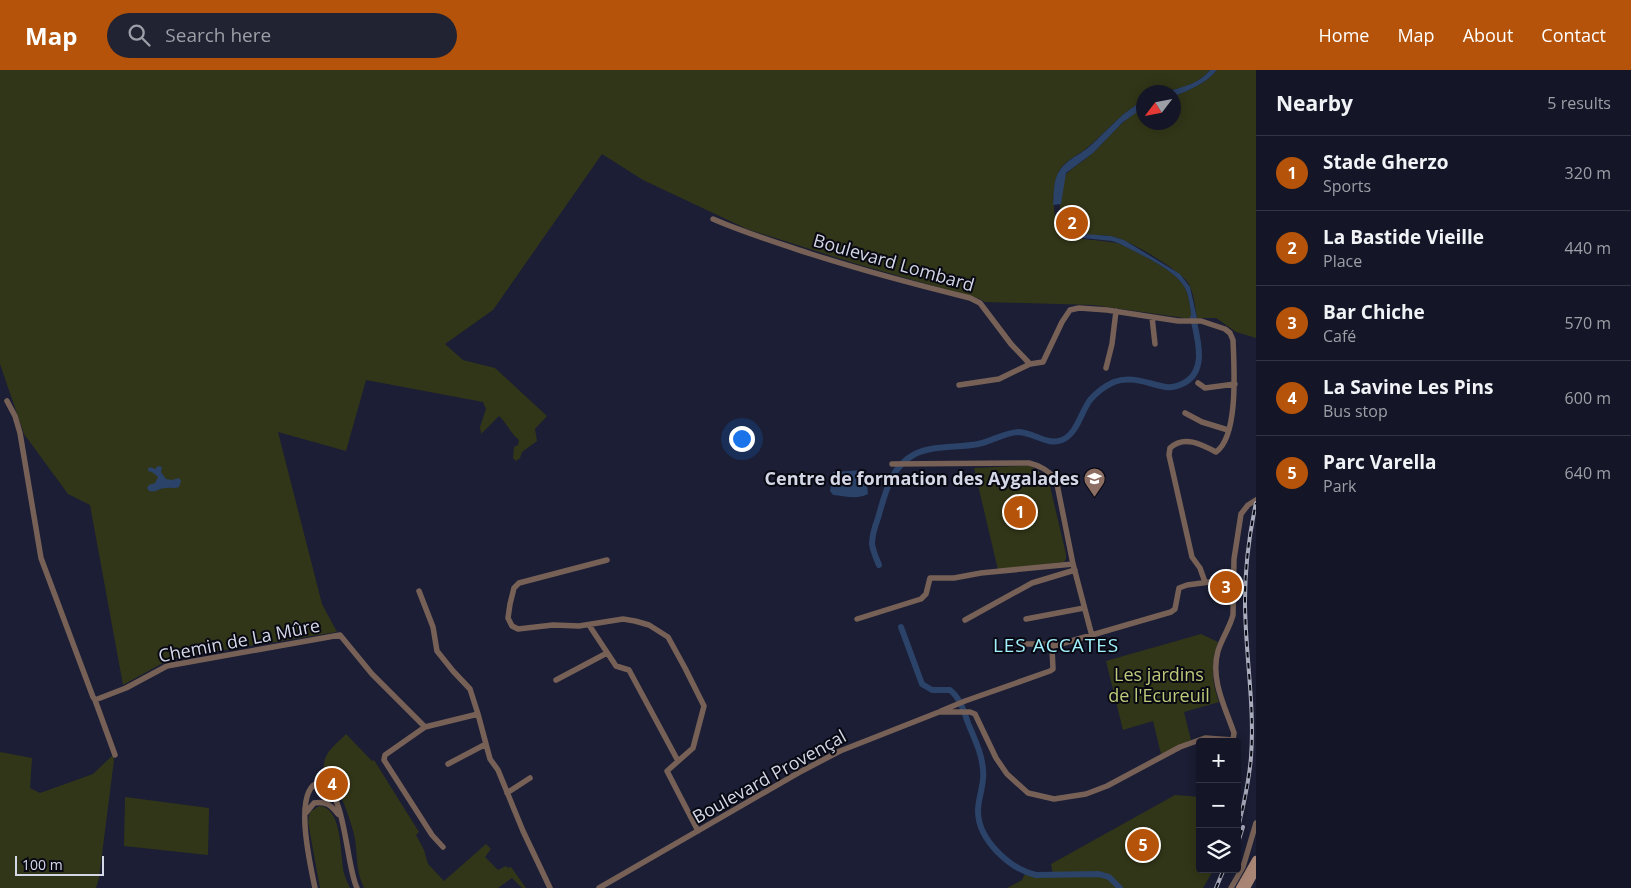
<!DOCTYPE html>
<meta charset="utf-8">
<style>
body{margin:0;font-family:"Open Sans",sans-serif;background:#212333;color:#f1f3f6}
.controls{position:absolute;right:15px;bottom:15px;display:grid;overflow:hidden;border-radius:5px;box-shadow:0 2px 12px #0003}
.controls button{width:45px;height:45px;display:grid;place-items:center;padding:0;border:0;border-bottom:1px solid #333544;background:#141627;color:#f1f3f6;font:25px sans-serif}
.compass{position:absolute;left:1136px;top:15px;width:45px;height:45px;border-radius:50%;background:#141627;box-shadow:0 2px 12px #0003;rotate:238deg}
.scale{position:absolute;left:15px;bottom:12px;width:89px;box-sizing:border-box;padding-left:5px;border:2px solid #d4d7e6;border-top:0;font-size:14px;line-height:18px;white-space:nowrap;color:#d4d7e6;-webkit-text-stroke:4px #080913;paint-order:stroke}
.you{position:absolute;left:741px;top:368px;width:18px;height:18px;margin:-12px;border:4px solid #fff;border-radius:50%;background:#1a73e8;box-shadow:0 0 0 8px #1a73e833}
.badge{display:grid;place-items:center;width:32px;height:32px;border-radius:50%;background:#b45309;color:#fff;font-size:16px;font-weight:700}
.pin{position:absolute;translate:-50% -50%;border:2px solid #fff;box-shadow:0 1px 5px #0006}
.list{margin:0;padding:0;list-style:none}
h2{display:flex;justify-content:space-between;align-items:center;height:65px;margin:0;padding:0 20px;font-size:21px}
h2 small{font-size:16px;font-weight:400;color:#9d9fa7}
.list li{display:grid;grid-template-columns:32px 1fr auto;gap:15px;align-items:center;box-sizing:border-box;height:75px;padding:0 20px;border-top:1px solid #333544}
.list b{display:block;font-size:19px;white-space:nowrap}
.list p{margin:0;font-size:16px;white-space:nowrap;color:#9d9fa7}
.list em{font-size:16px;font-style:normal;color:#9d9fa7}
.icon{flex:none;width:28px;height:28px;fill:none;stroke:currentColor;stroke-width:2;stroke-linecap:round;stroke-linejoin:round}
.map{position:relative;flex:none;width:1256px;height:818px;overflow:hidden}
header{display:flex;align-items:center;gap:30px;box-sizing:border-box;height:70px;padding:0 25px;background:#b45309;color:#fff}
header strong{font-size:24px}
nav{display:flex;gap:28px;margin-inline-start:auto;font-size:18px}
.search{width:350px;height:45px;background:#212333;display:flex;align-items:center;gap:12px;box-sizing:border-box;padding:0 18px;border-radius:28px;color:#9d9fa7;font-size:19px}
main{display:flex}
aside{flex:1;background:#141627}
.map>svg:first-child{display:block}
</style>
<header>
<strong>Map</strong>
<div class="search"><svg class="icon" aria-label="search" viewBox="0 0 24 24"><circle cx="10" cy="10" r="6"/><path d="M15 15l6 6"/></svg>Search here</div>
<nav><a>Home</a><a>Map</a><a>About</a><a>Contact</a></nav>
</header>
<main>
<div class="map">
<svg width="1256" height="818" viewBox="0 0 1256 818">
<rect width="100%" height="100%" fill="#1b1e34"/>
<!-- green -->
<path fill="#323618" d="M0 0H1210C1194 19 1167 22 1144 22L1143 31C1121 43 1107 61 1088 77 1079 85 1065 90 1059 101 1052 114 1051 149 1061 160 1072 172 1105 169 1120 174 1139 184 1175 199 1185 218 1190 228 1190 239 1192 249L1093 235 985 232 980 229 860 195 747 159 643 110 602 84 493 240 445 274 463 290 495 298 547 346 535 359 537 371 522 382 520 388 516 391 513 388 514 377 518 375 519 370C511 364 507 353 499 346L481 364 480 357 486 339 483 332 366 310 346 381 278 362 322 534 337 562 170 589 123 615 90 435 68 424 24 364 0 294Z
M1217 0H1256V268L1236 262 1216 248H1197C1195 237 1194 224 1189 214 1180 200 1128 169 1111 166 1098 164 1077 168 1067 158 1055 146 1061 119 1066 104 1075 96 1085 90 1094 82 1110 66 1123 49 1143 38L1144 52H1174V26C1190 20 1205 14 1217 0Z
M1018 396H1030L1041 403 1044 410 1049 412 1066 484V489L1064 492 998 500 974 398Z
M1201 564 1218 572C1211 594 1211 610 1219 632L1184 642 1191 670 1161 684 1153 651 1123 660 1106 591Z
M346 664 372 691 374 690 419 762 416 765 424 780 428 794 444 811 486 774 491 779 485 787 498 800 506 796 508 798 511 797 526 818H522L512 808 498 818H364C355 799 358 783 354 764 349 745 338 713 324 700 322 683 335 676 346 664Z
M0 682 32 688 30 718 40 723 93 704 113 685 114 690 99 808 96 818H0Z
M1175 725 1200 727V799H1214L1203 818H1007L1022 810 1026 802 1036 805H1053L1051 794Z
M125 727 209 738 208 785 124 776Z
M319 736C343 737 340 786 344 803 345 808 348 813 350 818H320L308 752 310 742Z"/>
<!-- water -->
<path fill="#2b4269" d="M1210 0H1217C1205 14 1190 20 1174 26V22H1166C1182 17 1199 14 1210 0Z
M1143 31V38L1123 52 1093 83 1066 103 1061 134 1053 135C1054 124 1053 109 1060 100 1067 89 1080 85 1090 76 1108 60 1122 42 1143 31Z
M1084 164 1111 166 1124 170 1180 204 1190 217 1197 248 1192 249C1190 239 1190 228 1185 218 1175 199 1139 184 1120 174L1112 171 1083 168Z
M158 396 162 397 161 402 166 409 172 410 179 408 181 411 179 417C173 419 171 417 166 418 159 418 156 423 149 421L147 418 149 415 155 413 158 407 152 402 148 401V399L150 397 155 399Z
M863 400 866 403 868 424C857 430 844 426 833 425L830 421 833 402Z"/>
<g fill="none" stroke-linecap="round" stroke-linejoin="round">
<!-- canal -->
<path stroke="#2b4269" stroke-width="6" d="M879 495C876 488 873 481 872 474 872 465 875 456 878 448 885 424 890 397 915 384 933 375 958 378 978 374 992 371 1004 363 1018 362 1033 362 1047 376 1062 370 1077 364 1081 342 1090 330 1096 323 1105 316 1114 312 1132 305 1148 314 1166 317 1172 318 1178 316 1184 313 1208 300 1197 268 1193 247
M901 557 922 614 932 620H950C960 628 964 641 968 653 974 668 982 683 983 700 985 714 978 727 978 741 978 770 1010 799 1036 805L1099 804 1109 807 1120 818"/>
<!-- street -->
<path stroke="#776157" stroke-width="5.5" d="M713 149C745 163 778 173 811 184 864 201 917 215 970 228L980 233 1011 274 1030 294 1043 292 1062 252 1070 240 1079 238 1107 240 1178 251H1201L1225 259 1230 263 1233 270C1234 296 1239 366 1216 382 1201 374 1184 365 1170 378L1169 385 1192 487 1200 498 1205 512
M1152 247 1155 274
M1106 298 1112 274 1116 241
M1198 313 1205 318 1235 314
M959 315 999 309 1030 294
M7 331 15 346 20 363 41 488 93 627 95 630 126 618 167 596 340 565 372 604 425 657 478 644 490 689 498 700 523 761 550 818
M1185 343 1202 352 1228 360
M892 394 1029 393C1041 396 1047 400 1056 409L1073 494 1092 566
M607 490 519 513 514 518 510 534 508 548 512 556 518 559 553 555 579 556 623 549 635 551 649 555 668 567 685 598 704 636 693 678 667 701 698 761
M419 521 433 557 437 581 453 601 470 619 478 644
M857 549 921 529 926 524 930 508H954L981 503 1073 494
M1026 549 1084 538
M965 550 1032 513 1075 500
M589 555 616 596 629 600 678 691
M1023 574H1051L1054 576
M556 610 607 583
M95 630 115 685
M941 641 965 631 1050 601 1053 599 1052 578 1054 576 1171 542 1175 539 1179 518 1187 515 1232 509
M425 657 385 685 384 690 432 765 443 777
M448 694 486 674
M507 723 530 708
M305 744 314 733C326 731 331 735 338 744
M315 818C311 798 291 716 321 712 346 722 346 796 357 818
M599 818 798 703 840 681 939 642H970L975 644 996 688 1007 704 1028 723 1054 729 1086 724 1107 716 1180 677 1205 668 1233 670 1234 663C1225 637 1210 609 1218 581 1222 568 1230 557 1233 545L1234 489 1241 444 1248 435 1256 430
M1231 818 1243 797 1256 753"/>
<!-- secondary -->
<path stroke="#a98575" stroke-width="8" d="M1240 818 1256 790
M1246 818 1256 800"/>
<defs>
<path id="rail" d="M1237 762C1243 738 1249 713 1251 687 1255 635 1245 583 1245 531 1245 498 1249 465 1256 433
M1237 776 1243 757
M1216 818 1224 799"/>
</defs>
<!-- rail casing -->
<use href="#rail" stroke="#a9acbd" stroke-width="4"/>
<!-- rail -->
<use href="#rail" stroke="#080913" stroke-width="2" stroke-dasharray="5.5" stroke-linecap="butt"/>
</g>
<!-- icons -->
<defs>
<symbol id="school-pin" viewBox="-11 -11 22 30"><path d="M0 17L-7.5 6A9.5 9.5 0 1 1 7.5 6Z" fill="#8d6e63" stroke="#080913"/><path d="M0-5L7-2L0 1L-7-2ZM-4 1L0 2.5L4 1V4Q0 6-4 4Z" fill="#fff"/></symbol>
</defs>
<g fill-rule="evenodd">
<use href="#school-pin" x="1082" y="396" width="25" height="34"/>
</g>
<g text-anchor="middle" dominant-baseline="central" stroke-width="4" stroke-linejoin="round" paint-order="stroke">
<!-- street labels -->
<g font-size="18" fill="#d4d7e6" stroke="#080913">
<text transform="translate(894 192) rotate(16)">Boulevard Lombard</text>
<text transform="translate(239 570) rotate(-11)">Chemin de La Mûre</text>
<text transform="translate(769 706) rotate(-29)">Boulevard Provençal</text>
</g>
<!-- poi labels -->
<g font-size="18" font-weight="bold" fill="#d4d7e6" stroke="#080913" text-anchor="end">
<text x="1079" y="408">Centre de formation des Aygalades</text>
</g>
<!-- park labels -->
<g font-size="18" fill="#bfc97a" stroke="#080913">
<text x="1159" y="604">Les jardins<tspan x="1159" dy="21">de l'Ecureuil</tspan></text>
</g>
<!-- neighbourhood labels -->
<g font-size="19" letter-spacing="1" fill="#a2f3fd" stroke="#080913">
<text x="1056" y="575">LES ACCATES</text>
</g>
</g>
</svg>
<div class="controls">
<button>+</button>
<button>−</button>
<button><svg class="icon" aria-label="layers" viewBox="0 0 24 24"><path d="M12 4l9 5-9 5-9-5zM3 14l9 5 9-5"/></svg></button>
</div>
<svg class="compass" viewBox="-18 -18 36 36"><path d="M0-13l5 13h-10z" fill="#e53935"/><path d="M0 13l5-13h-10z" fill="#9d9fa7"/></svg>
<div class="scale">100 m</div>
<div class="you"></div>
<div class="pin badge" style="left:1020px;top:442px">1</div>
<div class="pin badge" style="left:1072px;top:153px">2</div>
<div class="pin badge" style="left:1226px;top:517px">3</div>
<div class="pin badge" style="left:332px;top:714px">4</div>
<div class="pin badge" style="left:1143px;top:775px">5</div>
</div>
<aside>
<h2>Nearby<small>5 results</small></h2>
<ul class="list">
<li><span class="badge">1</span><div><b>Stade Gherzo</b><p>Sports</p></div><em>320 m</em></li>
<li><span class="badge">2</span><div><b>La Bastide Vieille</b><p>Place</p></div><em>440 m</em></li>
<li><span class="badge">3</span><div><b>Bar Chiche</b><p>Café</p></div><em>570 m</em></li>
<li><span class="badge">4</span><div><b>La Savine Les Pins</b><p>Bus stop</p></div><em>600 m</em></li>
<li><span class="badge">5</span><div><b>Parc Varella</b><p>Park</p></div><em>640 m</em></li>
</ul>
</aside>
</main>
